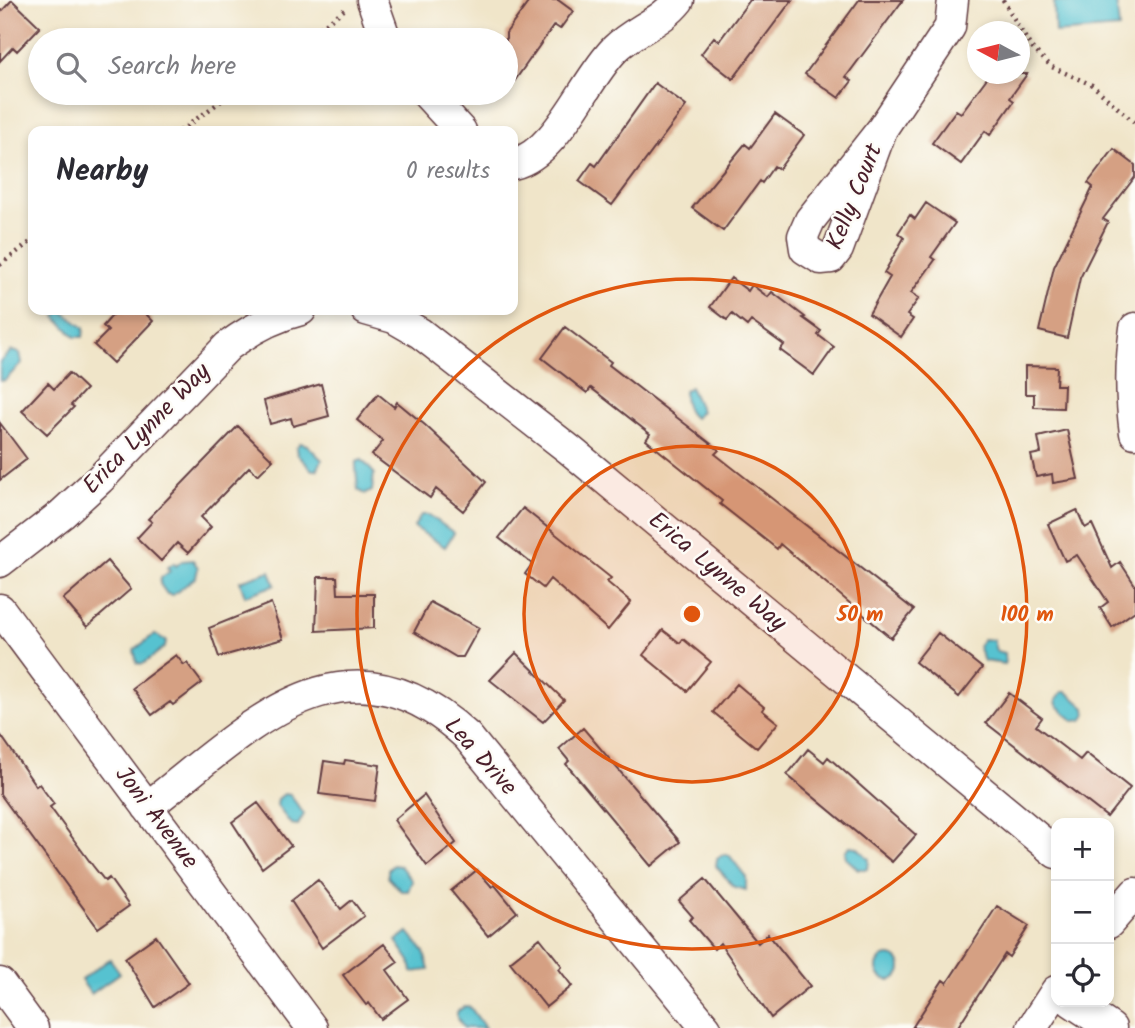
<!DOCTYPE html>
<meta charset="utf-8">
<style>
body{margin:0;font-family:Kalam,sans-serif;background:#f7f7f7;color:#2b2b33}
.controls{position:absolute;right:21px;bottom:21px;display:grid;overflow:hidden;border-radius:14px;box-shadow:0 4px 10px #0003}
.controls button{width:63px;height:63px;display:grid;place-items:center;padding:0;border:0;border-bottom:2px solid #e1e1e2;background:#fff;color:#2b2b33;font:35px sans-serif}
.compass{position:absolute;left:967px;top:21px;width:63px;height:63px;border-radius:50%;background:#fff;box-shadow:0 4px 10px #0003;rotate:277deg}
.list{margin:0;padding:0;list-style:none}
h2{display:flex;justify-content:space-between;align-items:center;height:91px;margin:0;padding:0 28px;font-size:30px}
h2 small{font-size:23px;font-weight:400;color:#7c7c81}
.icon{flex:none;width:38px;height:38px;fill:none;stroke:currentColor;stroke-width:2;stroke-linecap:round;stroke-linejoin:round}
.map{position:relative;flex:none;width:1135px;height:1028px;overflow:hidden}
.search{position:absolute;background:#fff;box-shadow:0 4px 10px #0003;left:28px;top:28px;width:490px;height:77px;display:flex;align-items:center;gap:18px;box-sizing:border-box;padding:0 24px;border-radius:38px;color:#7c7c81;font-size:26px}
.panel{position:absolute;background:#fff;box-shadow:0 4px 10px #0003;left:28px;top:126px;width:490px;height:189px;border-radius:14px}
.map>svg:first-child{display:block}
</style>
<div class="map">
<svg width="1135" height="1028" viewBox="0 0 1135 1028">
<rect width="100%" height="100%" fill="#fdfcf7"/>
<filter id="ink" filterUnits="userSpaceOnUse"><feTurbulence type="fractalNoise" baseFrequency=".0143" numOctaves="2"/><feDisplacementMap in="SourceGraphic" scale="14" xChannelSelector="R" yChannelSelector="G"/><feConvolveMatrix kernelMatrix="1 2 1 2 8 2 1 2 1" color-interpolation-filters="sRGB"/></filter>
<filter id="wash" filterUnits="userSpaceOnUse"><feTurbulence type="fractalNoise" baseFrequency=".00686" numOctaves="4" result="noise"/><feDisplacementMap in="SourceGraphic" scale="28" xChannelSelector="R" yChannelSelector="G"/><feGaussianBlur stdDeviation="1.57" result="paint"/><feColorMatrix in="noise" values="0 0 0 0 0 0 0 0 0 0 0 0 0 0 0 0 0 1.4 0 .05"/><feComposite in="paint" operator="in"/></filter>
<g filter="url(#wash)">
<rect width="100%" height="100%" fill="#f0e5c9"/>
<!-- water -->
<path fill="#56c2d0" stroke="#50707e" stroke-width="2" d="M1116 0 1119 28 1055 33 1054 2Z
M61 310 84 328 83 337H75L56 317Z
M11 351 20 353 22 363 5 380 0 381V362Z
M690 387 701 411 695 418C686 414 684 400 684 391Z
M300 443 307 445 322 460 317 470H312L297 454 296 448Z
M362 460 374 473 372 491 365 494 358 490C358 486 355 464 356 462Z
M421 515H429L454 533 445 547 414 527Z
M193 560 198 568 196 577 173 595 167 594 160 584 161 578 170 571 167 568 174 563 176 566 182 561Z
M270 571 275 585 245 596 240 581Z
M155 634 166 641 165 647 143 664 137 663 134 650Z
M983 639 993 640 996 651 1004 653 1005 664 984 661 978 646Z
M1062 692H1067L1085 708 1086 715 1082 720 1074 721 1057 705 1056 700Z
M284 794 290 795 304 814 298 825 291 824 277 806 278 799Z
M850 846 857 847 869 859 868 869H858L846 858 845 851Z
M722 855H729L746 877V890L734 887 716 866 717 859Z
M393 865 400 866 412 881 408 891H401L388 877V870Z
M408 932 424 952 429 970 412 972 410 961 396 941Z
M877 968a12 12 0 1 1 24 0a12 12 0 1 1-24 0Z
M110 959 120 973 91 994 81 980Z
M465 1006 470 1007 485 1028H464L457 1017V1012Z"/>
<g id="blocks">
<!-- building -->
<path fill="#d5a083" d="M12 0 40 27 17 51 13 47 0 61V13Z
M530 0H558L573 11 560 29 554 25 506 93V33Z
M750 0H792L733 79 701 54 714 37 719 41Z
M859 0H903L846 77 852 81 839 98 805 74Z
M990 74H1027L1010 98 1014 101 990 135 985 131 961 164 932 143 956 110 961 113Z
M655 83 686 106 612 205 579 181 592 163 596 166Z
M775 114 804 135 779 169 774 166 762 183 760 181 723 231 692 208 745 144 750 148Z
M1114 149 1135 165V177L1103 219 1108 222 1080 278 1067 338 1039 331 1054 267 1093 187 1088 183Z
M926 203 955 223 931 257 935 260 911 293 919 298 907 315 913 319 901 337 869 314 890 277 884 273 904 238 898 233 910 215 915 219Z
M731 278 748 291 752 285 768 297 772 292 805 317 803 318 821 331 818 335 834 347 814 375 780 350 784 345 751 321 747 326 732 314 727 320 710 307Z
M117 310H142L153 321 113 363 94 345 108 331 103 326Z
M565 327 611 362 609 365 719 450 715 454 914 610 891 638 780 544 777 549 720 504 722 501 646 440 650 434 591 388 587 393 542 358Z
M1025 366 1057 367 1056 385H1064L1063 408 1034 407V394H1025Z
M69 373 86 389 71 405 74 407 47 434 22 411 48 383 54 389Z
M321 384 329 416 293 426 291 418 270 424 264 401Z
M378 394 394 407 397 402 425 425 486 482 463 511 436 489 430 498 372 455 383 441 357 420Z
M0 423 27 459 0 480Z
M238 426 273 460 258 475 249 467 201 517 211 527 188 553 177 543 161 561 137 538 152 522 148 519Z
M1067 430 1078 479 1053 483 1052 474 1036 477 1031 455 1041 453 1038 437Z
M523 508 611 578 607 582 631 602 608 630 550 579 543 588 525 574 532 564 499 538Z
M1077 510 1085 528 1092 524 1112 568 1120 562 1135 585V611L1112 627 1100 608 1108 602 1077 555 1065 561 1048 524Z
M107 561 131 589 87 627 63 599Z
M318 577H337L338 594H374V628L316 631Z
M430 602 479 628 463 657H456L414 632Z
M271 603 283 639 219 657 209 628Z
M663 630 680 643 683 639 711 662 687 691 643 655Z
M938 633 982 668 959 697 915 662Z
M516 653 564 700 543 722 490 680Z
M176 655 184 665 187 663 202 683 173 705 170 702 152 715 132 688Z
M737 684 764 707 762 710 778 723 757 748 713 712Z
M1009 693 1042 718 1036 726 1080 760 1086 753 1130 788 1107 817 986 723Z
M583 728 680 842 651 866 566 764 569 761 559 749Z
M0 734 36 786 39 784 54 804 50 807 93 866 105 881 109 878 129 906 98 928 0 794Z
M808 749 824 762 828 757 916 835 892 862 787 775Z
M345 760 380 765 375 801 319 794 324 761 344 764Z
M424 795 456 843 427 866 394 820Z
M258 803 291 846 262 868 232 822Z
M477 870 492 887 495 885 517 912 488 936 451 891Z
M705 879 758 943 768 934 810 986 771 1018 720 943 714 949 689 920 693 917 679 901Z
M318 880 341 909 352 900 364 916 322 948 291 901Z
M997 906 1029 926 1009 957 1005 954 957 1028H912L943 980 947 983Z
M156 936 189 983 155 1007 125 958Z
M540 938 562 966 559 969 572 986 546 1007 510 962Z
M384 944 398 962 387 970 408 999 381 1019 369 1003 366 1005 343 975Z"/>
</g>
</g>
<g filter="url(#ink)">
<use href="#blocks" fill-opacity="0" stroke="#633d43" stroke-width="2"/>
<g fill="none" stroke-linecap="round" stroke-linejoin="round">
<defs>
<path id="minor" d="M372 0 386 40
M426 93 461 131
M882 129 838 249 831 258 821 259 805 249 803 236 810 220 882 129 950 27 953 0
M513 164C558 153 584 80 615 49 634 30 662 22 679 0
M366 310 394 318 420 333 570 450 1056 853
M1135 328C1130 364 1130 397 1135 433
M0 562 62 514 100 479 228 346C251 329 273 317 301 310
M0 609 312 1028
M147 807C249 729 343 622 467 736L706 1028
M1109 923 1135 893
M0 983 33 1028
M1072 1002 1111 1028
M1032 1028 1056 991"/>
</defs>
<!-- minor casing -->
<use href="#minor" stroke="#633d43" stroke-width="33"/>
<!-- path -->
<path stroke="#633d43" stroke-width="4.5" stroke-dasharray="2 5" stroke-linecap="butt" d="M1003 0 1031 47 1052 67 1092 85 1135 123
M303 40 348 7
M180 131 232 93
M0 265 33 240"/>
<!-- minor -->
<use href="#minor" stroke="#fff" stroke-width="30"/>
</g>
</g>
<!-- distance rings -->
<circle cx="692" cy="614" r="168" fill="#e0560e" fill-opacity=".12"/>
<g fill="none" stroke="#e0560e" stroke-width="3.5">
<circle cx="692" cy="614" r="168"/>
<circle cx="692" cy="614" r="335"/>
</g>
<g text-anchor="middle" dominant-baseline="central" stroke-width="5" stroke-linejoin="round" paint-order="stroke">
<!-- street labels -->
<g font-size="24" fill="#4a1f2b" stroke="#fdfcf7">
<text transform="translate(855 197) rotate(-68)">Kelly Court</text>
<text transform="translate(147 429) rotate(-46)">Erica Lynne Way</text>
<text transform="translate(717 572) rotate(40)">Erica Lynne Way</text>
<text transform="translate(480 757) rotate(48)">Lea Drive</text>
<text transform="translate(156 818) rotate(53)">Joni Avenue</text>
</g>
</g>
<circle cx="692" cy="614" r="10" fill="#e0560e" stroke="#fdfcf7" stroke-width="3.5"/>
<g font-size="21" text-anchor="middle" font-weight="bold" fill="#e0560e" stroke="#fdfcf7" stroke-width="5" stroke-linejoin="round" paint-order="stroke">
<text x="860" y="621">50 m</text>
<text x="1027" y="621">100 m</text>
</g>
</svg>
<div class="controls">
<button>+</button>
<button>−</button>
<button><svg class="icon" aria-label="locate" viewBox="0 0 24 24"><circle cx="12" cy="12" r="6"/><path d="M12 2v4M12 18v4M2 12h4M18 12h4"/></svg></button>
</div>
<svg class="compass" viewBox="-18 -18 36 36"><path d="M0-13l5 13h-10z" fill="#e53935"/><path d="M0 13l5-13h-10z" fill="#7c7c81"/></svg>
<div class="search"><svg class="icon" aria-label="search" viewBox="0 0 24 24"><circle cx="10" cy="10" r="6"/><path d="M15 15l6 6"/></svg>Search here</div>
<section class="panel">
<h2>Nearby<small>0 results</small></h2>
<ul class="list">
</ul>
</section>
</div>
